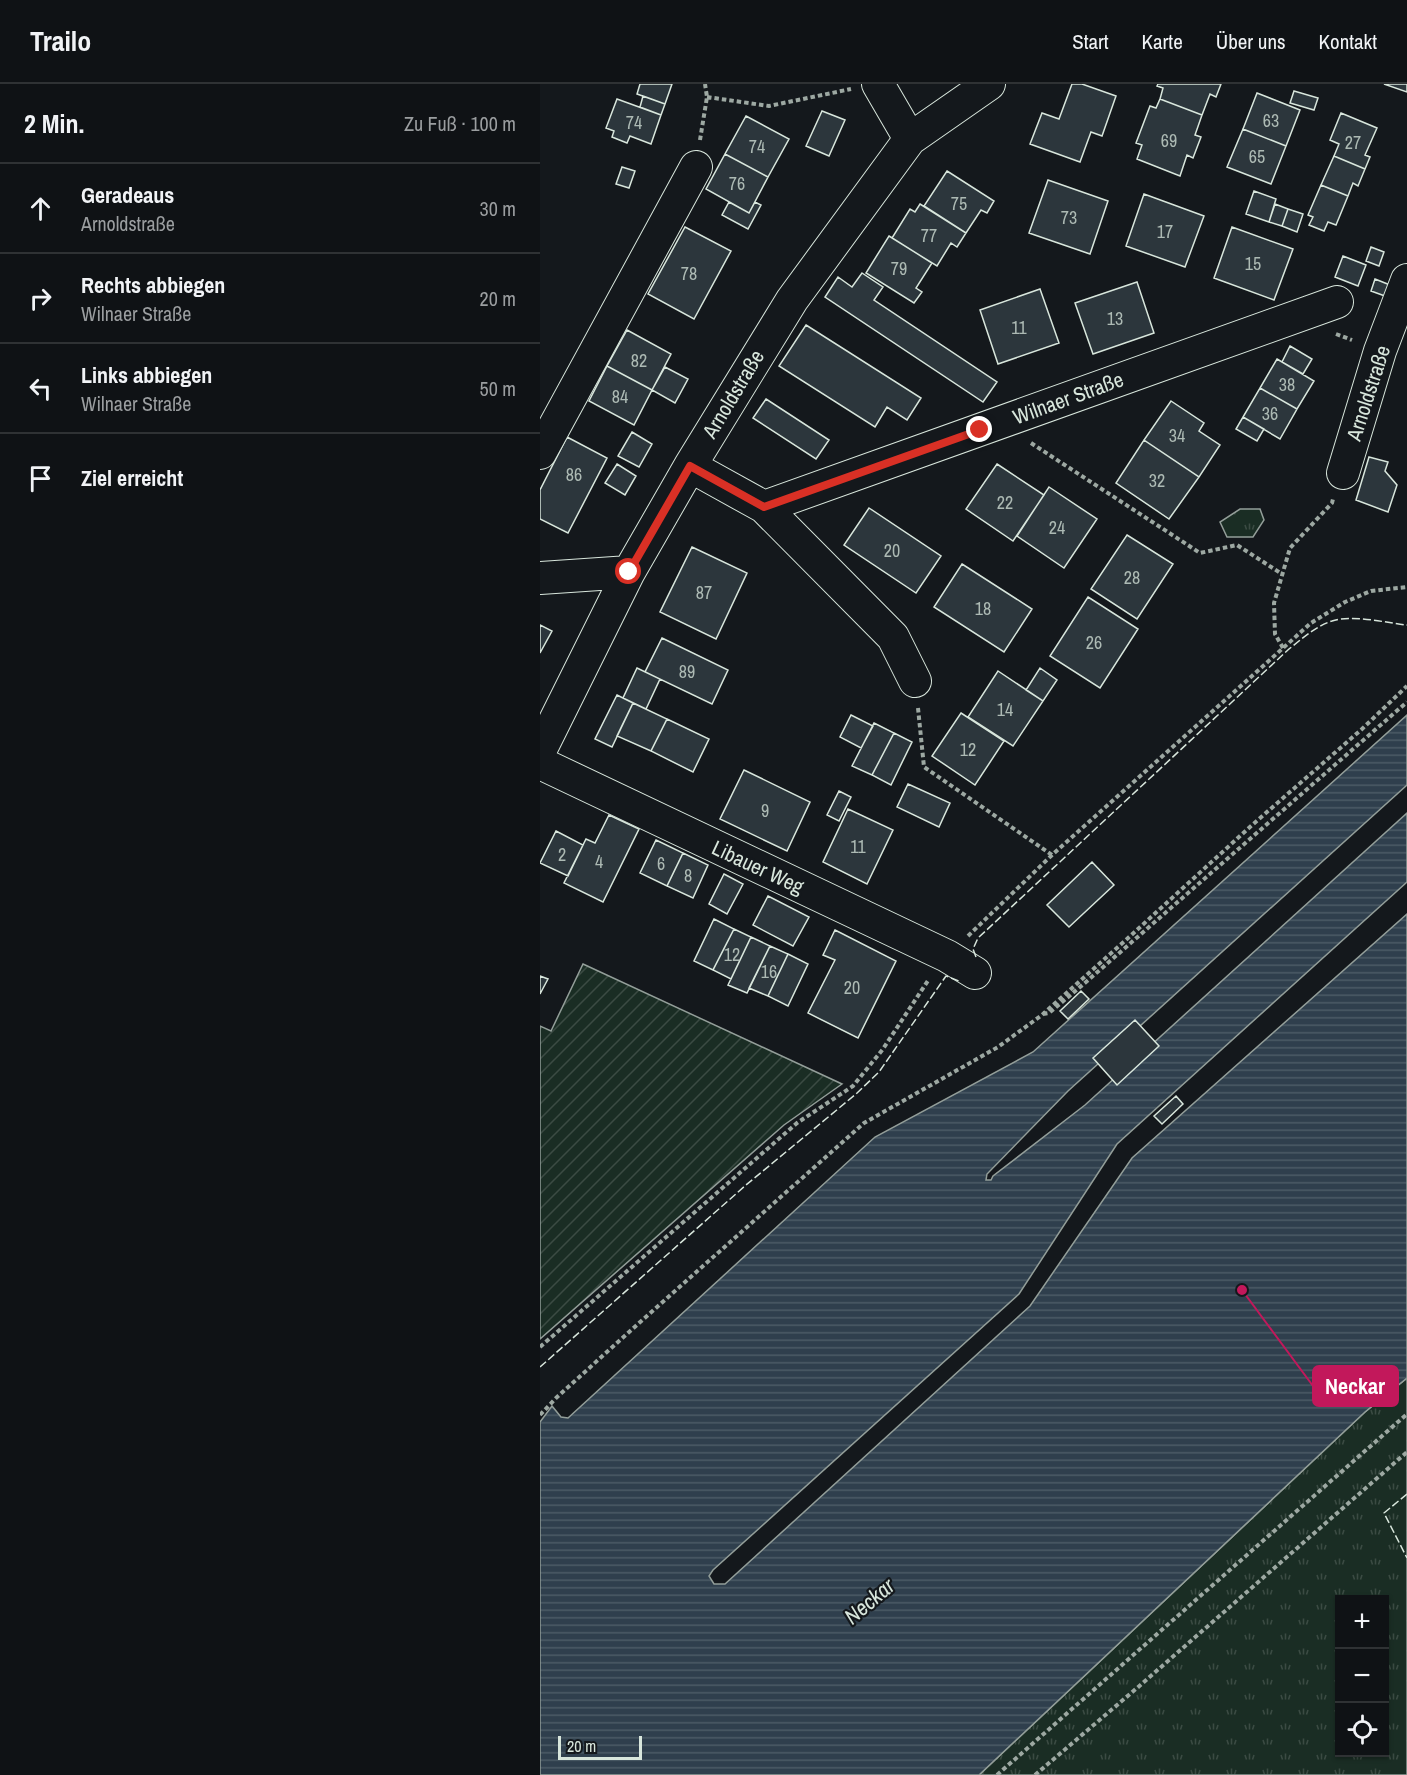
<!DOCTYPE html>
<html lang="de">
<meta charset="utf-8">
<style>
body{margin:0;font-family:"Archivo Narrow",sans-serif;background:#181b1e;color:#f1f3f6}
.controls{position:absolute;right:18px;bottom:18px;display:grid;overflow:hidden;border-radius:0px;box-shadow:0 2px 4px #0004}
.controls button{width:54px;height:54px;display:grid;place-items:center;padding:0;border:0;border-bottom:2px solid #2f3234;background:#0f1215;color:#f1f3f6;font:30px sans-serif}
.scale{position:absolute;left:18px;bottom:15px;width:84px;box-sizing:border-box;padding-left:6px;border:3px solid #d8e6dc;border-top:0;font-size:16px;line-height:21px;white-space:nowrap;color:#d8e6dc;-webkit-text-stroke:4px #14181c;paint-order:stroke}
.stop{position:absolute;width:18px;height:18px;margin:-14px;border:4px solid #d93025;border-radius:50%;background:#fff}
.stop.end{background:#d93025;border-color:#fff;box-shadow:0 2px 6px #0008}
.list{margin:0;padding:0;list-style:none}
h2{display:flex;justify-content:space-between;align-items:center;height:78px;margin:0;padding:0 24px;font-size:26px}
h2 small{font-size:20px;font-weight:400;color:#9b9ea0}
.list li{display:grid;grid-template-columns:39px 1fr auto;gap:18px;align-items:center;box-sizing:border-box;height:90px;padding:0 24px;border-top:2px solid #2f3234}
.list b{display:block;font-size:22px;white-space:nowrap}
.list p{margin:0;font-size:20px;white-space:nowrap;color:#9b9ea0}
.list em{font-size:20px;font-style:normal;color:#9b9ea0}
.icon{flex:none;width:33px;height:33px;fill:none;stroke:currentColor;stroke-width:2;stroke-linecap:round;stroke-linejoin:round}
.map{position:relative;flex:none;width:867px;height:1691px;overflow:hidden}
header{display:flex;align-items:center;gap:36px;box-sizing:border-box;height:84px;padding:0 30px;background:#0f1215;border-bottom:2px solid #2f3234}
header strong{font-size:28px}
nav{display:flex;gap:33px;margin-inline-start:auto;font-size:21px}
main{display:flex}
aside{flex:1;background:#0f1215}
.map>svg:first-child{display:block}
</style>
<header>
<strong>Trailo</strong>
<nav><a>Start</a><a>Karte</a><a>Über uns</a><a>Kontakt</a></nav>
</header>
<main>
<aside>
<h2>2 Min.<small>Zu Fuß · 100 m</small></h2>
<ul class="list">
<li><svg class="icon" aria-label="ahead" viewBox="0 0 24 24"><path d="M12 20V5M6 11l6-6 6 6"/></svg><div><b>Geradeaus</b><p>Arnoldstraße</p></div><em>30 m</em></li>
<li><svg class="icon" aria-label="right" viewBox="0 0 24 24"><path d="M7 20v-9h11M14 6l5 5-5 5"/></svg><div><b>Rechts abbiegen</b><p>Wilnaer Straße</p></div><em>20 m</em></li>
<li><svg class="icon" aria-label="left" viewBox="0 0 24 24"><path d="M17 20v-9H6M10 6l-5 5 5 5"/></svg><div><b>Links abbiegen</b><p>Wilnaer Straße</p></div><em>50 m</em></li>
<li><svg class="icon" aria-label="arrive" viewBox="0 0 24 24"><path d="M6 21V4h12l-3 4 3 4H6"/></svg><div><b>Ziel erreicht</b></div></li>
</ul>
</aside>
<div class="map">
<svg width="867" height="1691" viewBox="0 0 867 1691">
<defs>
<pattern id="park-tufts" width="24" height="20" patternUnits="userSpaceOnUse" patternTransform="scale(1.5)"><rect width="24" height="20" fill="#1a2d24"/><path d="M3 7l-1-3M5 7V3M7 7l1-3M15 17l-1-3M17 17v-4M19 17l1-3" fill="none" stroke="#3b4b43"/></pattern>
<pattern id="garden-furrows" width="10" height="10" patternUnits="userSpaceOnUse" patternTransform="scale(1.5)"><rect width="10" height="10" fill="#1a2d24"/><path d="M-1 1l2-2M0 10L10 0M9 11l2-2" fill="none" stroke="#3b4b43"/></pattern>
<pattern id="water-rules" width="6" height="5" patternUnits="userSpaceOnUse" patternTransform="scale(1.5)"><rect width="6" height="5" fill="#2f3f4d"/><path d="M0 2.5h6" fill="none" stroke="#4c5b66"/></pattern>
</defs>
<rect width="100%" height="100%" fill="#14181c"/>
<!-- park -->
<path fill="url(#park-tufts)" stroke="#939e99" stroke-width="1.5" fill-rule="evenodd" d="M700 425H720L724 436 713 453H687L680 438Z
M867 1294V1691H439L825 1328ZM800 1516H844V1668H800Z"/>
<!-- garden -->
<path fill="url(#garden-furrows)" stroke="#939e99" stroke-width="1.5" d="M43 880 302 1000 244 1041 0 1255V942L11 947Z"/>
<!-- water -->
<path fill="url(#water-rules)" stroke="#939e99" stroke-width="1.5" d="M867 631V701L528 1007 447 1090 446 1096H451L453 1092 545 1021 867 729V798L577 1060 479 1210 173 1486 169 1492 174 1500H185L490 1222 592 1074 867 830V1294L825 1328 439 1691H0V1338L12 1322 21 1333 28 1334 335 1053 493 968Z"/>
<!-- building -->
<path fill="#2c363c" stroke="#d8e6dc" stroke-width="1.5" d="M100 0H132L125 20 97 10Z
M532 0H542L576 12 562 52 551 48 540 78 490 60 502 29 519 35Z
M618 0H681L676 13 670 10 662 31 620 15 623 4 617 2Z
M844 0H867V8Z
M754 7 778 14 774 26 750 19Z
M717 9 760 26 746 62 703 45Z
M103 12 125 20 121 31 100 23Z
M77 15 121 31 111 60 90 52 87 59 72 53 74 47 66 44Z
M620 15 662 31 655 51 661 53 653 74 647 71 640 92 597 75 602 61 596 59 610 22 616 24Z
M282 27 305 36 289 72 266 62Z
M801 29 837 44 825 71 830 73 825 85 794 72 799 60 790 56Z
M206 32 249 55 228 93 185 70Z
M703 45 746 62 731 100 687 83Z
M185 70 228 93 209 129 166 105Z
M794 72 825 85 818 102 813 99 808 112 781 101Z
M82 83 95 87 89 104 76 100Z
M407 87 454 117 447 129 441 126 426 149 384 122Z
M508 96 568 117 550 170 489 149Z
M781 101 808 112 796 141 788 138 784 147 769 141 773 133 768 131Z
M714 107 736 115 729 138 706 130Z
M604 110 664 132 645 183 586 162Z
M189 118 209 129 215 118 221 121 208 145 182 131Z
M380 120 426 149 417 163 411 159 397 182 352 154 370 125 375 128Z
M735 120 748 125 742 142 729 138Z
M748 125 763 130 757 148 742 142Z
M145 143 191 167 154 235 108 210Z
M692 143 753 165 734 216 674 194Z
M349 152 392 179 376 204 382 208 374 219 326 189Z
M831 163 844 168 839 182 826 177Z
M803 172 826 181 818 202 795 193Z
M322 189 343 203 334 216 457 298 443 318 285 213 298 193 312 203Z
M835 195 850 201 845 212 831 207Z
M597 198 614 249 553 270 535 219Z
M500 205 519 259 458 280 440 226Z
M266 241 381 314 367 336 347 323 335 343 239 282Z
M87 246 131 270 112 306 67 282Z
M750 262 772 275 763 290 742 278Z
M737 275 774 297 757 325 720 304Z
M67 282 112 306 94 341 49 317Z
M125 283 148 295 135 319 112 306Z
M720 304 757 325 740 355 703 333Z
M226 315 289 356 276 375 213 334Z
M631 317 664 339 659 347 680 361 659 393 604 356Z
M703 333 724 345 717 357 696 345Z
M92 348 112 360 99 383 78 372Z
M27 353 67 374 28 449 0 435V406Z
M604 356 659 393 629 435 576 399Z
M829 373 848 378 845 387 857 401 848 428 816 416Z
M77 380 96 392 85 411 65 399Z
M457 380 504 411 473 457 426 425Z
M509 403 557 435 524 484 477 452Z
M329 424 401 472 376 509 304 461Z
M587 451 633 480 597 535 551 505Z
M152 463 207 489 176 555 120 528Z
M422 480 492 525 464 568 394 523Z
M548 513 598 545 560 604 510 572Z
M0 541 12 547 0 569Z
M122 554 188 586 172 620 105 588Z
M97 584 120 595 106 625 83 614Z
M500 584 517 596 503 617 486 606Z
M458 587 503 617 473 662 428 633Z
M77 611 93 619 72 663 55 655Z
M93 619 127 635 111 667 77 652Z
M421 629 464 657 435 701 392 672Z
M311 631 333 642 321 664 300 653Z
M127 635 169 655 153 688 111 667Z
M334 639 354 649 332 691 312 682Z
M354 649 372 658 351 701 332 691Z
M204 686 270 718 247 767 180 735Z
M368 700 410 719 399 743 357 723Z
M299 707 311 713 299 737 287 731Z
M308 725 353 746 327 800 283 778Z
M69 731 99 745 63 818 24 799 46 755 55 759Z
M16 747 43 761 28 792 0 779Z
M116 756 143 769 127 802 100 789Z
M143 769 168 781 153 814 127 802Z
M552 778 574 801 529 843 507 821Z
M184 790 203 800 187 830 169 820Z
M228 812 269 833 253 862 213 841Z
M174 835 194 845 173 886 154 877Z
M194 845 211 853 191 895 173 886Z
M295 846 356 877 318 954 268 929 295 876 283 871Z
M211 853 230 862 207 909 188 901Z
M230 862 248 870 228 912 209 904Z
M248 870 268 880 248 922 228 912Z
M0 892 8 895 0 910Z
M541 907 549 915 528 935 520 927Z
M595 936 619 962 577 1001 553 974Z
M636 1012 643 1020 622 1040 614 1032Z"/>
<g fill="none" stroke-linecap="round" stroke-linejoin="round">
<defs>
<path id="minor" d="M338 0 370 55
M0 369 156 83
M150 382 224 423 353 553 375 597
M803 389 840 267 867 196
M224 423 797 218
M0 494 89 488
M0 667 89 488 150 382 252 216 370 55 449 0
M0 679 407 872 435 889"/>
</defs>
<!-- minor casing -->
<use href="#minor" stroke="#d8e6dc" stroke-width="34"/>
<!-- path -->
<path stroke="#9da8a2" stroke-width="4" stroke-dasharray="4.5 3" stroke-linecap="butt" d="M167 13 229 22 311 5
M160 56 167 13 165 0
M796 250 812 256
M491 359 660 469 697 461 742 490
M743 564 735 550 734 519 750 464 792 419 793 415
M378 624 384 683 512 771
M428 852 512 771 771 539 805 518 831 507 867 503
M503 930 509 929 546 898 867 618
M0 1263 257 1039 313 1002 343 965 389 895
M0 1331 16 1314 99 1239 324 1039 458 963 502 931 587 855 711 742 822 645 867 602
M457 1691 867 1330
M495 1691 597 1604 867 1368"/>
<!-- minor -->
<use href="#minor" stroke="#14181c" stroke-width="32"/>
<!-- fence -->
<path stroke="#d8e6dc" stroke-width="1.5" stroke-dasharray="8 3" stroke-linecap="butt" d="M436 873 433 865 438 854 749 565C763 554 776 542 792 537 811 530 847 539 867 541
M0 1283 206 1101 316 1010 339 988 406 892 419 897
M867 1410 844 1429 867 1474"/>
</g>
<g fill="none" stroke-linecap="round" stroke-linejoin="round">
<!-- route -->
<path stroke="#d93025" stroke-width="8" d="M89 488 150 382 224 423 440 346"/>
</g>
<g text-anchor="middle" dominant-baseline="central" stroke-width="4.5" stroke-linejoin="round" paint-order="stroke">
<!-- number labels -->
<g font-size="18" fill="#adbab4">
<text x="731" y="36">63</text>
<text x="94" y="38">74</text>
<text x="629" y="56">69</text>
<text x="813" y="58">27</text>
<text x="217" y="62">74</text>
<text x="717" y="72">65</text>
<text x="197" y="99">76</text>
<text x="419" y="119">75</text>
<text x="529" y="133">73</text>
<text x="625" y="147">17</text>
<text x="389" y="151">77</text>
<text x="713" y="179">15</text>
<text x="359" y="184">79</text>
<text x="149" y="189">78</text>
<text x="575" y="234">13</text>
<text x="479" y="243">11</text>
<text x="99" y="276">82</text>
<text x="747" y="300">38</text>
<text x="80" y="312">84</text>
<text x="730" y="329">36</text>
<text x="637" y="351">34</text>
<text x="34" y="390">86</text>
<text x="617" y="396">32</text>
<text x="465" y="418">22</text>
<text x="517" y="443">24</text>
<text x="352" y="466">20</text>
<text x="592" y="493">28</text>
<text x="164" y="508">87</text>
<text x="443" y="524">18</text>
<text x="554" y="558">26</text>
<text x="147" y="587">89</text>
<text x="465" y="625">14</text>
<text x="428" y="665">12</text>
<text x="225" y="726">9</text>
<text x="318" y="762">11</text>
<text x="22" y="770">2</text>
<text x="59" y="777">4</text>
<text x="121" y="779">6</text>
<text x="148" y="791">8</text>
<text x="192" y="870">12</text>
<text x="229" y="887">16</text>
<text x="312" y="903">20</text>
</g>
<!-- street labels -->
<g font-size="21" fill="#d8e6dc" stroke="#14181c">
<text transform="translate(828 309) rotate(-72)">Arnoldstraße</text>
<text transform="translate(193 310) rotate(-59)">Arnoldstraße</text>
<text transform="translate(528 314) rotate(-20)">Wilnaer Straße</text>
<text transform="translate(218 783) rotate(25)">Libauer Weg</text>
</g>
<!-- water labels -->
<g font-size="22" font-style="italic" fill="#d8e6dc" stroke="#14181c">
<text transform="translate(329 1517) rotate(-40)">Neckar</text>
</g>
</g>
<!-- callouts -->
<path fill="none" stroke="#c2185b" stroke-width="2" d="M702 1206L773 1302"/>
<circle fill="#c2185b" stroke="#14181c" stroke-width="2" cx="702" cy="1206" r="6"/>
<rect fill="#c2185b" stroke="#c2185b" stroke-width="2" x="773" y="1282" width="85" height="40" rx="6"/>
<g font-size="22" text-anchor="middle" font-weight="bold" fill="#fff">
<text x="815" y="1310">Neckar</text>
</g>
</svg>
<div class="controls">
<button>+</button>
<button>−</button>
<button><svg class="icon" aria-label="locate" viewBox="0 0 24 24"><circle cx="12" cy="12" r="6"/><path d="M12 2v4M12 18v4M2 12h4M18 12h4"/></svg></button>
</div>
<div class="scale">20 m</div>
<div class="stop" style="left:89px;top:488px"></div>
<div class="stop end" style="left:440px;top:346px"></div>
</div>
</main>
